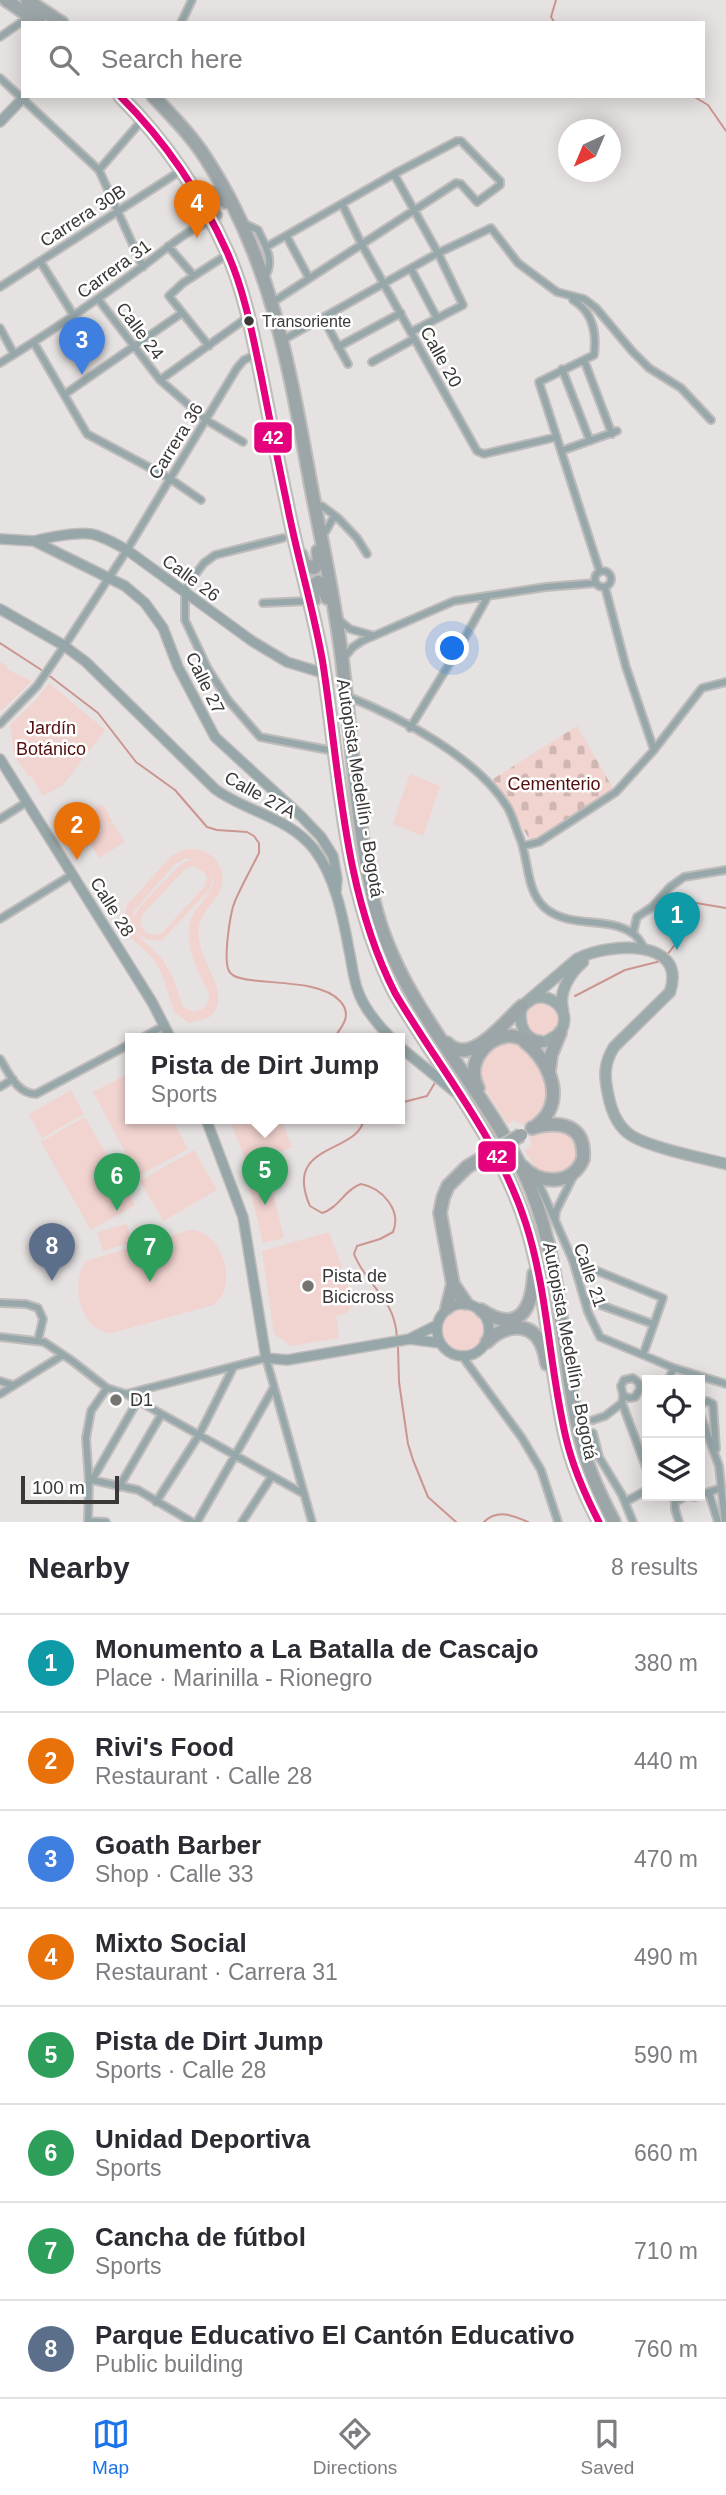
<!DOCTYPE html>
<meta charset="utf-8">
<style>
body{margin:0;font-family:Helvetica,sans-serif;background:#f2f2f3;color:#2b2b33}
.controls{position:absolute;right:21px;bottom:21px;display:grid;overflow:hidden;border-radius:0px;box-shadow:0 4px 18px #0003}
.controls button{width:63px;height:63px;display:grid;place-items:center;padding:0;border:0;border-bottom:2px solid #e1e1e2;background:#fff;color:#2b2b33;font:35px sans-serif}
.compass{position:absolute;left:558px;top:119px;width:63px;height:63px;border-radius:50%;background:#fff;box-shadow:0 4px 18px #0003;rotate:224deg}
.scale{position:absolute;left:21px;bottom:18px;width:98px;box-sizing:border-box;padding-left:7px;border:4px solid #3a3837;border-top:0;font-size:19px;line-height:24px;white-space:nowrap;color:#3a3837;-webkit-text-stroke:5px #fff;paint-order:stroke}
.you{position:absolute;left:453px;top:649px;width:24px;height:24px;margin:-18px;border:5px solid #fff;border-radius:50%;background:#1a73e8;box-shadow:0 0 0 10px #1a73e833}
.badge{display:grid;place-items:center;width:46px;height:46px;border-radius:50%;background:#1a73e8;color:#fff;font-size:23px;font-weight:700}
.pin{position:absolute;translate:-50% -58px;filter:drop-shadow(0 2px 4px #0008)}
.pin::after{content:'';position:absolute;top:37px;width:24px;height:21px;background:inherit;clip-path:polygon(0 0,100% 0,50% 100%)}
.popup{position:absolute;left:125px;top:1033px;width:280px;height:91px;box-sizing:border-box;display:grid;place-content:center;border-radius:0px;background:#fff;filter:drop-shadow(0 2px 5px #0005);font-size:23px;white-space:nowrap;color:#7c7c81}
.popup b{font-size:26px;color:#2b2b33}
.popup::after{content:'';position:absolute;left:50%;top:100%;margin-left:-14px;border:14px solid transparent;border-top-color:#fff}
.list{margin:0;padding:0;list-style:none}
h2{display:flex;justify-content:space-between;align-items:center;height:91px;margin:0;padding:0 28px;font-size:30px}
h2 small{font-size:23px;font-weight:400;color:#7c7c81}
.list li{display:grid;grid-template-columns:46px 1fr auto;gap:21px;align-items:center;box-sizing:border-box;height:98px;padding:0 28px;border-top:2px solid #e1e1e2}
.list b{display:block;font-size:26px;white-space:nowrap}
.list p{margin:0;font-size:23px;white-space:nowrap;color:#7c7c81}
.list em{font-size:23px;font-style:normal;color:#7c7c81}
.icon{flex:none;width:38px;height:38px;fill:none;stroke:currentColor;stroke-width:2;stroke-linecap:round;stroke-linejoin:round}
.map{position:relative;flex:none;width:726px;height:1522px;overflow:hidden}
.search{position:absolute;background:#fff;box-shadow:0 4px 18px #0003;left:21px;right:21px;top:21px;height:77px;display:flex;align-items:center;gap:18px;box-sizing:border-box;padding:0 24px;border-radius:0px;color:#7c7c81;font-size:26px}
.sheet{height:875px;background:#fff}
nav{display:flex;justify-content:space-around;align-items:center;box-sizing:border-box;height:98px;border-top:2px solid #e1e1e2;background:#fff;font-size:19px;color:#7c7c81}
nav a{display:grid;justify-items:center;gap:4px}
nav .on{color:#1a73e8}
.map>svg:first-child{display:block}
</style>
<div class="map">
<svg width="726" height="1522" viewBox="0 0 726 1522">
<defs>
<pattern id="cemetery-stones" width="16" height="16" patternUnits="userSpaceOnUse" patternTransform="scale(1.75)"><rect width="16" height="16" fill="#f1d3cf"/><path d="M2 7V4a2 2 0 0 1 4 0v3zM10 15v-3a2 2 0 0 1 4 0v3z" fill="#cfb6b2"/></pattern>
</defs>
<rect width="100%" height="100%" fill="#e6e2e1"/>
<!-- green -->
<path fill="#f1d3cf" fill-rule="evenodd" d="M0 662 7 666 8 670 32 681 0 712Z
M49 683 105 730 63 785 43 796 31 776H28L15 757 10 725 35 701Z
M410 774 440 786 423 836 393 824Z
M102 804 113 822 87 838 76 819Z
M73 818 89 846 73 855 56 828Z
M113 823 125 842 99 858 87 839Z
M195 849C206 851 216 856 220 867 231 894 204 904 199 926 198 934 199 941 201 948 207 972 232 998 208 1018L189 1023 175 1013 161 972 152 957 129 936 124 918 127 905 170 857 183 850ZM186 858 198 860C192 860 187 860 182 864 173 871 142 903 136 913 126 931 147 945 163 939L209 890 212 882 213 873C217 895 191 906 189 928 186 954 201 974 210 997L205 1008 194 1012 183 1007 173 978 163 960 137 934 133 923 134 911 175 864ZM193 866 204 872 207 878 205 886 162 933 154 935 146 933 140 924 143 914 185 869Z
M526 1019a16 16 0 1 1 32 0a16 16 0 1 1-32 0Z
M503 1041C504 1041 514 1041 514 1041 538 1048 558 1092 542 1112 538 1118 529 1122 523 1125L514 1120 508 1124 482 1085C476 1063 486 1053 503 1041Z
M130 1073V1119H172L188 1149 138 1176 93 1092Z
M71 1090 84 1114 42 1138 29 1114Z
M85 1117 135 1205 91 1230 41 1142Z
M229 1119H281L292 1147 248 1165Z
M564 1128 578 1144 579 1158 562 1175 539 1173 524 1150 532 1146 529 1136 537 1131Z
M194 1150 217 1190 163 1221 140 1181Z
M267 1168 284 1238 263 1243 246 1173Z
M127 1224 132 1242 103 1251 97 1232Z
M189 1230C222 1229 240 1286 213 1305L112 1333C80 1332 69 1283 86 1261Z
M329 1232 353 1299V1306L345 1314 336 1316 339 1338 291 1346 274 1334 262 1251Z
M443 1330a20 20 0 1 1 40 0a20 20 0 1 1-40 0Z"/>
<!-- cemetery -->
<path fill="url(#cemetery-stones)" d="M577 726 614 790 531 842 493 779Z"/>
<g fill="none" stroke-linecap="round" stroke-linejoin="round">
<!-- stream -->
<path stroke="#cb9590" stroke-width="2" d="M555 23 551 17 556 0
M693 96 708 105 726 131
M0 643 43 671
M47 674 98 713 136 762 175 790 207 827 217 830 247 832 254 836 259 843V853C251 869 242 885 235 901 230 913 223 960 229 971 237 989 316 974 340 1001 353 1015 342 1027 333 1039
M667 955 680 938 683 909 690 902 726 908
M575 996 625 970 661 961
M400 1103 427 1096 436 1081
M364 1119C358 1155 282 1142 310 1206L322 1213C339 1208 345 1189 361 1184 382 1188 402 1210 393 1232L380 1239 357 1246 354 1254C367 1287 395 1297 397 1338
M398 1347 399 1382 408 1444 413 1460 428 1497 456 1522
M484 1522C497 1509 513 1515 528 1522"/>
<defs>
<path id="street" d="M181 23 192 0
M0 37 30 16
M0 78 99 170 143 267
M99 170 143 119
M394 174 438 253 463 305 411 332
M342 204 361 243 477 451 484 454 557 437
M243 223 258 230C265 245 276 262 264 278
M287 237 309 278
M168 246 194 276
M266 247 394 174 457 141H461L500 181V185L477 202 461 184 456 183 273 302
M40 261 74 316
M411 269 437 318
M0 287 182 170
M98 299 160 380 206 420 243 442
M573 300C593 312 597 332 594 355L539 382 600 572
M323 318 348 364
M0 328 14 354
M283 340 438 253 491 228 518 263 557 292 584 299 596 308 632 351 649 368 681 388 711 420
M34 343 87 434 169 478 201 500
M209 346 169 296 183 283 228 254
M338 347 401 313
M584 360 612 434
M372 362 414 339
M0 363C48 334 94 302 139 269 163 252 183 232 210 221
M562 369 590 441
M160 380 248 317
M65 394 182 313
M561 451 617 431
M322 506 338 518
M326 531 333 518H338L357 538 367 554
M283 538 215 555 204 563 188 584 185 593V620L208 669 228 700 260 737 334 751
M595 579a8 8 0 1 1 16 0a8 8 0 1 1-16 0Z
M605 587 626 667 654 750
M263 603 308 601
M338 619 350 629 371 635
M342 660 353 647 362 641 454 601 546 587 596 583
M347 696C401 718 477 757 508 808 513 817 516 829 520 838 529 861 526 891 545 908 570 929 607 916 632 933 638 936 642 945 646 950
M0 724 37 686 71 636 127 550 237 368 244 360 257 354
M410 728 459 648 488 596
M0 819 27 802
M523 846 539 842 616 792 654 750 702 688 726 682
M0 919 73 874
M633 933 637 917 652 907 670 887 684 877 726 870
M140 1039 165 1025
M0 1059C9 1073 17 1094 36 1094L130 1044
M0 1087 13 1079
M534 1179 540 1186 573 1261 588 1312 600 1337 674 1368 726 1384
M555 1220 556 1211 574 1175
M573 1261 663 1298 643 1355
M584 1299 653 1324
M0 1303 26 1304 38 1308 43 1319 38 1340
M0 1337 44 1342 71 1360 107 1388 126 1394 304 1494
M462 1356 522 1438 541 1470 558 1522
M668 1380 674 1368
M687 1380 697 1375
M0 1381 13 1385
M0 1394 63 1355
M126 1394 266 1358 312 1522
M623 1395 629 1398 635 1397 640 1389
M622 1403 647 1470
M700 1405 707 1401 713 1404 716 1449
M700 1414 719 1466 725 1522
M593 1420 605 1416 622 1403 623 1395 621 1386 624 1380 633 1378 639 1383 640 1389
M593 1433 599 1457 622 1495 633 1522
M92 1480 141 1395 146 1389
M89 1482 92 1480 138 1490 192 1522
M119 1487 161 1415
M709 1493 718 1522
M669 1496 679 1500 686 1496
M688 1496 695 1497 721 1488
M675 1500V1509L679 1522
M156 1502 199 1435 233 1368
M625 1502 647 1490
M88 1521 106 1522
M88 1522 89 1482 86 1438 91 1411 107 1388
M197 1522 274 1387
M242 1522 272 1476"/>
<path id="secondary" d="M0 122 25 96
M0 539 34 541 125 586 145 603 163 628 178 667 215 737 301 816 321 837 333 856 337 879 336 891
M34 541C51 537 74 532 91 534 103 536 116 544 127 550L252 641 287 662 323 673
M0 609 63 645 86 662 215 789C246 812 289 817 314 849 335 876 343 917 349 950 352 963 353 978 358 991 364 1009 378 1025 392 1039
M0 759 152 1002 171 1039
M400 1047 455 1092
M206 1119 243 1217 266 1358 287 1360 410 1339 440 1343
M437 1330a26 26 0 1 1 52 0a26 26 0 1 1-52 0Z
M411 1338 437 1325"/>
<path id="primary" d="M542 997C561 1000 570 1016 560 1033L545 1042C525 1041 517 1025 522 1006L534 998Z
M522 1006 577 959C607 943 688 937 670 992L614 1047C604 1063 604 1076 608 1094 611 1110 617 1127 632 1136 652 1148 702 1158 726 1164
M563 1010C558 992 570 973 583 962"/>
<path id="highway" d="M6 0 40 23
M27 0 62 23
M120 96C165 141 201 194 227 252 245 292 253 337 262 380 270 421 278 462 287 504 297 557 314 610 323 664 340 774 343 891 395 993 439 1068 499 1139 526 1224 548 1293 549 1367 566 1438 573 1468 585 1495 599 1522
M153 96C172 116 192 136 207 160 272 260 290 371 311 486 322 543 335 601 342 659 352 741 356 822 374 902 400 1011 489 1088 531 1189 565 1273 560 1366 584 1452 591 1477 602 1499 614 1522
M215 215 209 202 210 195 218 191 226 202
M301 555 304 564 314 568 319 563 318 551
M314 600 312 586 318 582 323 586 327 598
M525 1042C551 1062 567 1103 536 1126
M447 1043C470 1068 504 1022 522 1006
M549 1071 551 1055 560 1033
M478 1088C466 1067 482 1040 506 1036 518 1034 526 1043 539 1042
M522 1166C540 1185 572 1186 583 1159 586 1124 559 1120 532 1128
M466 1303 453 1284 440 1213 443 1198 448 1186 467 1167
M447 1308 453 1284
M481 1310C519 1335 532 1309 534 1274
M487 1342C499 1329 523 1320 537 1337 544 1345 545 1355 547 1364"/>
</defs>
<!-- street casing -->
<use href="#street" stroke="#bfbdbc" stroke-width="10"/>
<!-- secondary casing -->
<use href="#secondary" stroke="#bfbdbc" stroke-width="12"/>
<!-- primary casing -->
<use href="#primary" stroke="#bfbdbc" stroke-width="13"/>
<!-- highway casing -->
<use href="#highway" stroke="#bfbdbc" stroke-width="16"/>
<!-- street -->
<use href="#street" stroke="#98a8aa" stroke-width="6"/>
<!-- secondary -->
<use href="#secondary" stroke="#97a6a8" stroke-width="9"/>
<!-- primary -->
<use href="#primary" stroke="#9caaab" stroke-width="10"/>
<!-- highway -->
<use href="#highway" stroke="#9ca6a8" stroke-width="12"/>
<defs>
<path id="highway-bridge" d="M467 1167 521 1135"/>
</defs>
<!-- highway-bridge casing -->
<use href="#highway-bridge" stroke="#bfbdbc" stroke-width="16" stroke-linecap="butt"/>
<!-- highway-bridge -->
<use href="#highway-bridge" stroke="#9ca6a8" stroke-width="12"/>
<defs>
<path id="bus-1" d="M120 96C165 141 201 194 227 252 245 292 253 337 262 380 270 421 278 462 287 504 297 557 314 610 323 664 340 774 343 891 395 993 439 1068 499 1139 526 1224 548 1293 549 1367 566 1438 573 1468 585 1495 599 1522"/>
</defs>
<!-- bus-1 casing -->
<use href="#bus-1" stroke="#fff" stroke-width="12"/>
<!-- bus-1 -->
<use href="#bus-1" stroke="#e5007d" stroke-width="7"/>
</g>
<!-- markers -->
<circle fill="#3a3837" stroke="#fff" stroke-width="2.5" cx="249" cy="321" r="6"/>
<g fill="#767472" stroke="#fff" stroke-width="2.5">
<circle cx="308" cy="1286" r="7"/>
<circle cx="116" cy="1400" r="7"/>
</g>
<g text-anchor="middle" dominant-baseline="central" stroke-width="5" stroke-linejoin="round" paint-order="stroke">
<!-- bus labels -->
<g font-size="16" fill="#3a3837" stroke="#fff" text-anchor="start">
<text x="262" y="321">Transoriente</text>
</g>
<!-- street labels -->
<g font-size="18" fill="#3a3837" stroke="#fff">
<text transform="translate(83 216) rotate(-33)">Carrera 30B</text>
<text transform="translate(114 269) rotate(-36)">Carrera 31</text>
<text transform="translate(140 331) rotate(53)">Calle 24</text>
<text transform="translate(441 357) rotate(61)">Calle 20</text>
<text transform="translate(176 441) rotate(-58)">Carrera 36</text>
<text transform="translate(191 578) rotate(36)">Calle 26</text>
<text transform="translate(205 683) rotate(64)">Calle 27</text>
<text transform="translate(360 788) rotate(81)">Autopista Medellín - Bogotá</text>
<text transform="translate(260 795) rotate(29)">Calle 27A</text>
<text transform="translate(112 907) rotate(58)">Calle 28</text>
<text transform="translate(590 1275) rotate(71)">Calle 21</text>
<text transform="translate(570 1351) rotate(79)">Autopista Medellín - Bogotá</text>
</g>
<!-- park labels -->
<g font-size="18" fill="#540e0e" stroke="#fff">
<text x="51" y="728">Jardín<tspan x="51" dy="21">Botánico</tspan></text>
<text x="554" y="784">Cementerio</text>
</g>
<!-- poi labels -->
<g font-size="18" fill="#3a3837" stroke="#fff" text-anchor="start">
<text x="322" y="1276">Pista de<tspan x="322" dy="21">Bicicross</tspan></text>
<text x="130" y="1400">D1</text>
</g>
</g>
<g stroke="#fff" stroke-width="2.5">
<rect x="253" y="421" width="40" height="33" rx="7" fill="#e5007d"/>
<rect x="477" y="1140" width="40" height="33" rx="7" fill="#e5007d"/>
</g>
<g font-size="19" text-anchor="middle" font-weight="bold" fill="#fff">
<text x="273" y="444">42</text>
<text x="497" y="1163">42</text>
</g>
</svg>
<div class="controls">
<button><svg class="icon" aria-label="locate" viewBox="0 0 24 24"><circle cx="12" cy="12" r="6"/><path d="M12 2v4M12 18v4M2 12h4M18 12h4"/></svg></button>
<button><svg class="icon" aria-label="layers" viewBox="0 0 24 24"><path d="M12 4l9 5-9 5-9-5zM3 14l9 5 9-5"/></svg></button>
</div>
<svg class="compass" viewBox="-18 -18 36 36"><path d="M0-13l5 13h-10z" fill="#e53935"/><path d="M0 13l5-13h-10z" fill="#7c7c81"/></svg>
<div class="scale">100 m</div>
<div class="you"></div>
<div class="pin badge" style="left:677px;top:950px;background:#0f9aa8">1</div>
<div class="pin badge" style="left:77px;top:860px;background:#e8710a">2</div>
<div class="pin badge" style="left:82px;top:375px;background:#3f7fe0">3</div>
<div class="pin badge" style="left:197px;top:238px;background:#e8710a">4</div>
<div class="pin badge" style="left:265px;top:1205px;background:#2e9e5b">5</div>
<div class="popup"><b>Pista de Dirt Jump</b>Sports</div>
<div class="pin badge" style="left:117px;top:1211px;background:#2e9e5b">6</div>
<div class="pin badge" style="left:150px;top:1282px;background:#2e9e5b">7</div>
<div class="pin badge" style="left:52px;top:1281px;background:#5c6f8a">8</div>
<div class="search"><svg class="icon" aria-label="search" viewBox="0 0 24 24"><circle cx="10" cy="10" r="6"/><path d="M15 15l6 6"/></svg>Search here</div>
</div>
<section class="sheet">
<h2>Nearby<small>8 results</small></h2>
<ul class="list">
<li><span class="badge" style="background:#0f9aa8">1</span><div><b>Monumento a La Batalla de Cascajo</b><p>Place · Marinilla - Rionegro</p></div><em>380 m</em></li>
<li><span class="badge" style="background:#e8710a">2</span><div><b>Rivi's Food</b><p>Restaurant · Calle 28</p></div><em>440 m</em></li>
<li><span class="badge" style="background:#3f7fe0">3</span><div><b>Goath Barber</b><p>Shop · Calle 33</p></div><em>470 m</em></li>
<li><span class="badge" style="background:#e8710a">4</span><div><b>Mixto Social</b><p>Restaurant · Carrera 31</p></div><em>490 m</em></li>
<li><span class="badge" style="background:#2e9e5b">5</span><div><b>Pista de Dirt Jump</b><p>Sports · Calle 28</p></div><em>590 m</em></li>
<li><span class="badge" style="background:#2e9e5b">6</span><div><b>Unidad Deportiva</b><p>Sports</p></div><em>660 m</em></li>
<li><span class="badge" style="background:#2e9e5b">7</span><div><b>Cancha de fútbol</b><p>Sports</p></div><em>710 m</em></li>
<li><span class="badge" style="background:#5c6f8a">8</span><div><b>Parque Educativo El Cantón Educativo</b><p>Public building</p></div><em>760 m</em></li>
</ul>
</section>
<nav>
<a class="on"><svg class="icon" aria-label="map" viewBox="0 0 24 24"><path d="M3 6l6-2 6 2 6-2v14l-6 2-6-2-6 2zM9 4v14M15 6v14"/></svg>Map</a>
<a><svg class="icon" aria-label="directions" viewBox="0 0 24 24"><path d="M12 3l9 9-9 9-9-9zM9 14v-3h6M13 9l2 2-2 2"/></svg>Directions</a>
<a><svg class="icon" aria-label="saved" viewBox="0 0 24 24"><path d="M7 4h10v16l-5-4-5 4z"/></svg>Saved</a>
</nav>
